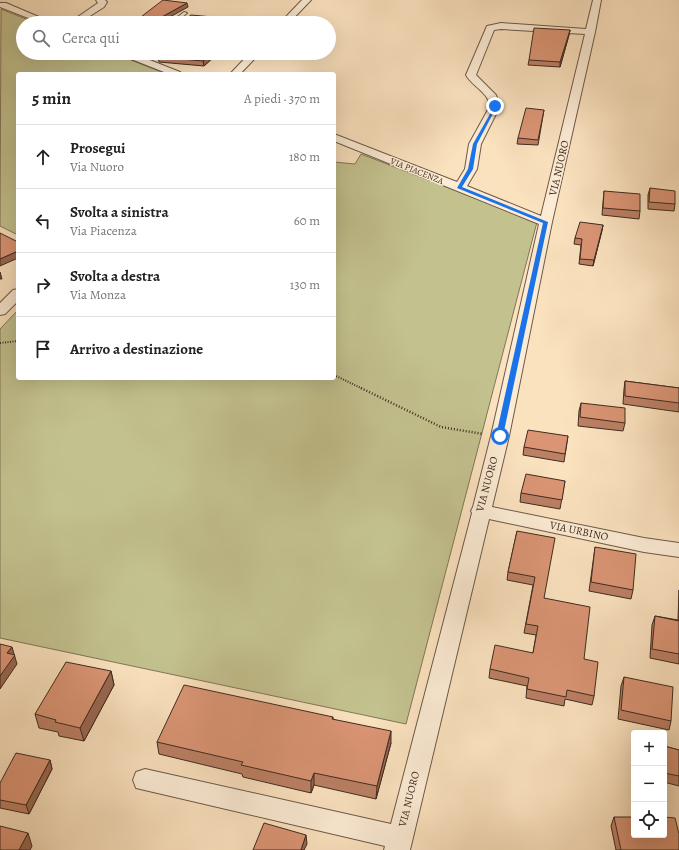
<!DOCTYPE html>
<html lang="it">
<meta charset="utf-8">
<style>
body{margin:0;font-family:Alegreya,serif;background:#f6f6f6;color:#222}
.controls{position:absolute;right:12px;bottom:12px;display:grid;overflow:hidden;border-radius:4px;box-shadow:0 4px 16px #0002}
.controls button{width:36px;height:36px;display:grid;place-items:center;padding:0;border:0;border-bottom:1px solid #e0e0e0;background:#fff;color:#222;font:20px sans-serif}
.stop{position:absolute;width:12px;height:12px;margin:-9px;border:3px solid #1a73e8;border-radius:50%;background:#fff}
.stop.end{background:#1a73e8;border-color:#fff;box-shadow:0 1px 4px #0008}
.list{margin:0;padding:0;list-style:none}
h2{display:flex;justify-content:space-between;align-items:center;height:52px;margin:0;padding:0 16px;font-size:17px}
h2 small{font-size:13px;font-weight:400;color:#767676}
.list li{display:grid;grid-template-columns:26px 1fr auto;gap:12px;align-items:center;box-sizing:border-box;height:64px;padding:0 16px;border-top:1px solid #e0e0e0}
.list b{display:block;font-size:15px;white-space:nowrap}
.list p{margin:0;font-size:13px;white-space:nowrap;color:#767676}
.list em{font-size:13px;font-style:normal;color:#767676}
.icon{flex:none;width:22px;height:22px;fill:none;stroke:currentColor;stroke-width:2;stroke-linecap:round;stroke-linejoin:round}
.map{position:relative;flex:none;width:679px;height:850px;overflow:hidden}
.search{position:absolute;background:#fff;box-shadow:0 4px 16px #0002;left:16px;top:16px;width:320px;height:44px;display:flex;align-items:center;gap:10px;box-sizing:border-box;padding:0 14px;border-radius:22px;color:#767676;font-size:15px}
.panel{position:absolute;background:#fff;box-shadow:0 4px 16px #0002;left:16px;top:72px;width:320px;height:308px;border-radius:4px}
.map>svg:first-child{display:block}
</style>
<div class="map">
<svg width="679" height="850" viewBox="0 0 679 850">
<rect width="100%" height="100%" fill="#fbe2bf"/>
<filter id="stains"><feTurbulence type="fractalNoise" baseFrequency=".005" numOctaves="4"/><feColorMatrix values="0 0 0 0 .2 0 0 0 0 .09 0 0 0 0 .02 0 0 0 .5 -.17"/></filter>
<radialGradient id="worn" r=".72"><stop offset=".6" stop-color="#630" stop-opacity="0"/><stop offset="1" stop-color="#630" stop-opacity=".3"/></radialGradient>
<!-- green -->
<path fill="#c3c28f" stroke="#817658" d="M1 9 36 23H23V53H113L167 74H18V235L0 226Z
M361 154 537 222 406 724 0 638V329L18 310V378H334V162L355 164Z"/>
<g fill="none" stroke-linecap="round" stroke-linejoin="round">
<defs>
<path id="lane" d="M184 12 187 13 175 23H170Z"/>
<path id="street" d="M96 0H105L107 2 104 7 79 23H69L98 3Z
M302 0H311L289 23H280Z
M593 0H601L595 32 552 222 509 436 492 507 644 538 679 543V557L644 552 489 519 410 850H384L385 846 136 788 133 780 136 772 145 769 391 824 472 513 471 511 473 507 491 436 539 224 334 141V134L457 182 465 169 469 144 490 106C489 93 472 86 466 75L487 26 501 23 586 29ZM501 29 585 34 541 216 467 186 477 169 481 144 500 106 496 95 476 75 494 30Z
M0 3H6L53 23H41L0 7Z
M119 53H132L180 72 182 74H169L121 55Z
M250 53H260L240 74H230Z
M18 289V301L5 314 0 315V303L13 290Z"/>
</defs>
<!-- lane casing -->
<use href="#lane" stroke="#6e5948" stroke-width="2"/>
<!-- street casing -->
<use href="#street" stroke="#6e5948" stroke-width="2"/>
<!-- path-far1 -->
<path stroke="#3f2b20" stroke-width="2" stroke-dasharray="1 1.5" stroke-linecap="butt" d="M0 343 18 341
M334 375 363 389"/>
<!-- path -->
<path stroke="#3f2b20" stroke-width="2.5" stroke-dasharray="1 2" stroke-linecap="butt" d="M361 388 441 427 483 434"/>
<!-- lane -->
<use href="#lane" fill="#fcecd5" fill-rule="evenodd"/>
<!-- street -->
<use href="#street" fill="#fcecd5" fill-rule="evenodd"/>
</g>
<!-- wall -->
<path fill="#bc8065" stroke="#3f2b20" d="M570 30 569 35 560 67 528 65 529 60Z
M142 53H218L204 66 159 62 158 57 142 55Z
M544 110 538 145 517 144 518 138Z
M650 188 675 204 674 211 648 209V195Z
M604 191 640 211 639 219 602 215Z
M603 225 593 266 579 264 581 245 574 244 575 238Z
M625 381 679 388V412L623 404 624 389Z
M581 403 625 423 623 431 578 426 579 411Z
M568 436 564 462 523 455 524 447Z
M565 481 560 509 520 502 521 493Z
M517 531 544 598 584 659 594 696 592 705 565 699 564 706 526 698 527 686 489 678 490 669 533 653 536 635 524 633 533 585 507 580 508 572Z
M595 547 633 590 631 599 589 591 594 555Z
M679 590V664L650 658 652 625 655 616 678 620Z
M111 671 114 685 84 741 59 736 58 732 39 728 35 714Z
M624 677 671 721 669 730 618 719 621 686Z
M333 717V719L391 743 376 799 314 785 311 793 243 777 242 774 159 754 157 742Z
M664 746 679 750V786L664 782Z
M50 760 52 769 29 814 0 808V783Z
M614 817 679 850H616L611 826Z"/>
<!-- shaded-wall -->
<path fill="#996852" stroke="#3f2b20" d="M187 3 188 7 159 23H151Z
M213 17 214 22H208Z
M570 30 569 35 560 67V62Z
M212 53H218L204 66 203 61Z
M603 225 602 231 593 266 594 260Z
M18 251V258L0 266V259Z
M0 272 2 279H0Z
M12 647 17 664 0 689V676L7 653Z
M111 671 114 685 84 741 80 728Z
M391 731V743L376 799 377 786Z
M50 760 52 769 29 814 26 805Z
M314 773V785L311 793V781Z
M28 833 32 846 30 850H19Z
M306 835 307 844 304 850H301Z"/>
<!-- building -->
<path fill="#db9575" stroke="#3f2b20" d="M163 0 187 3 151 23H133Z
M191 15 213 17 208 22 226 23H180Z
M534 28 570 30 560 62 529 60Z
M163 53H212L203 61 158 57Z
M526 108 544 110 538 140 518 138Z
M650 188 675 191V204L649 202Z
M604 191 640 194V211L603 208Z
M580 222 603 225 594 260 580 259 582 239 575 238Z
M0 233 18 242V251L0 259Z
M625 381 679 388V403L625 396Z
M581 403 625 408V423L580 417Z
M528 430 568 436 565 454 524 447Z
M526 474 565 481 562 500 521 493Z
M517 531 555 538 544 598 590 607 584 659 598 662 594 696 567 690 566 697 527 689 529 678 490 669 495 645 533 653 538 626 526 624 535 577 508 572Z
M595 547 636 554 633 590 591 582Z
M655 616 679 621V654L652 649Z
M0 644 12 647 7 653 15 655 0 676Z
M66 662 111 671 80 728 55 722 56 720 35 714Z
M624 677 673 687 671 721 621 710Z
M184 685 333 717 332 719 391 731 377 786 314 773 311 781 241 765 243 762 157 742Z
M664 746 679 750V776L664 773Z
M16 753 50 760 26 805 0 800V783Z
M614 817H634V835H664V817L675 818 679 834V850H621Z
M264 823 306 835 301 850H253Z
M0 826 28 833 19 850H0Z"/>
<!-- route -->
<path fill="#1a73e8" d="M495 105 497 106 477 144 473 169 462 187 548 222 503 436 500 438 496 436 543 223 457 188 468 169 473 144Z"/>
<g text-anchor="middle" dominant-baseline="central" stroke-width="3" stroke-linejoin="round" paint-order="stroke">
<!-- far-street labels -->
<g font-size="9" fill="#3f2b20" stroke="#fcecd5">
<text transform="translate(417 171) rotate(22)">VIA PIACENZA</text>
</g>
<!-- street labels -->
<g font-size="11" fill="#3f2b20" stroke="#fcecd5">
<text transform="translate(559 168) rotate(-77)">VIA NUORO</text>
<text transform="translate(487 484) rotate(-75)">VIA NUORO</text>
<text transform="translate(579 531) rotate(12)">VIA URBINO</text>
<text transform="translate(409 799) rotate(-76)">VIA NUORO</text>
</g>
</g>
<rect width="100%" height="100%" filter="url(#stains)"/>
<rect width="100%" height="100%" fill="url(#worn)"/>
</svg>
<div class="controls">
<button>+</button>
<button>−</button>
<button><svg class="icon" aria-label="locate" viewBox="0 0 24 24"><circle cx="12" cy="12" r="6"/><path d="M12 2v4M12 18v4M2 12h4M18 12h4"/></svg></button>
</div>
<div class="stop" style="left:500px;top:436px"></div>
<div class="stop end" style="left:495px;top:106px"></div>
<div class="search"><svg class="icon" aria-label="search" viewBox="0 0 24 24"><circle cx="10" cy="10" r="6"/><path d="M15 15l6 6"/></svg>Cerca qui</div>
<section class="panel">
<h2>5 min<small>A piedi · 370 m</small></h2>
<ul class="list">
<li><svg class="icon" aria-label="ahead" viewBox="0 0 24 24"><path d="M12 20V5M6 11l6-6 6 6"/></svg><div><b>Prosegui</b><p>Via Nuoro</p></div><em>180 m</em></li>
<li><svg class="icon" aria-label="left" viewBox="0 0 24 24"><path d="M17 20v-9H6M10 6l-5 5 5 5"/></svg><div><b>Svolta a sinistra</b><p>Via Piacenza</p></div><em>60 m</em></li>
<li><svg class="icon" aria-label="right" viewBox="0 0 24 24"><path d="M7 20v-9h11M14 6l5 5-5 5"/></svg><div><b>Svolta a destra</b><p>Via Monza</p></div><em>130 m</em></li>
<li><svg class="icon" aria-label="arrive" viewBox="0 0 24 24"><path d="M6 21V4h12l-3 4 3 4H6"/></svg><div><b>Arrivo a destinazione</b></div></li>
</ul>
</section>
</div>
